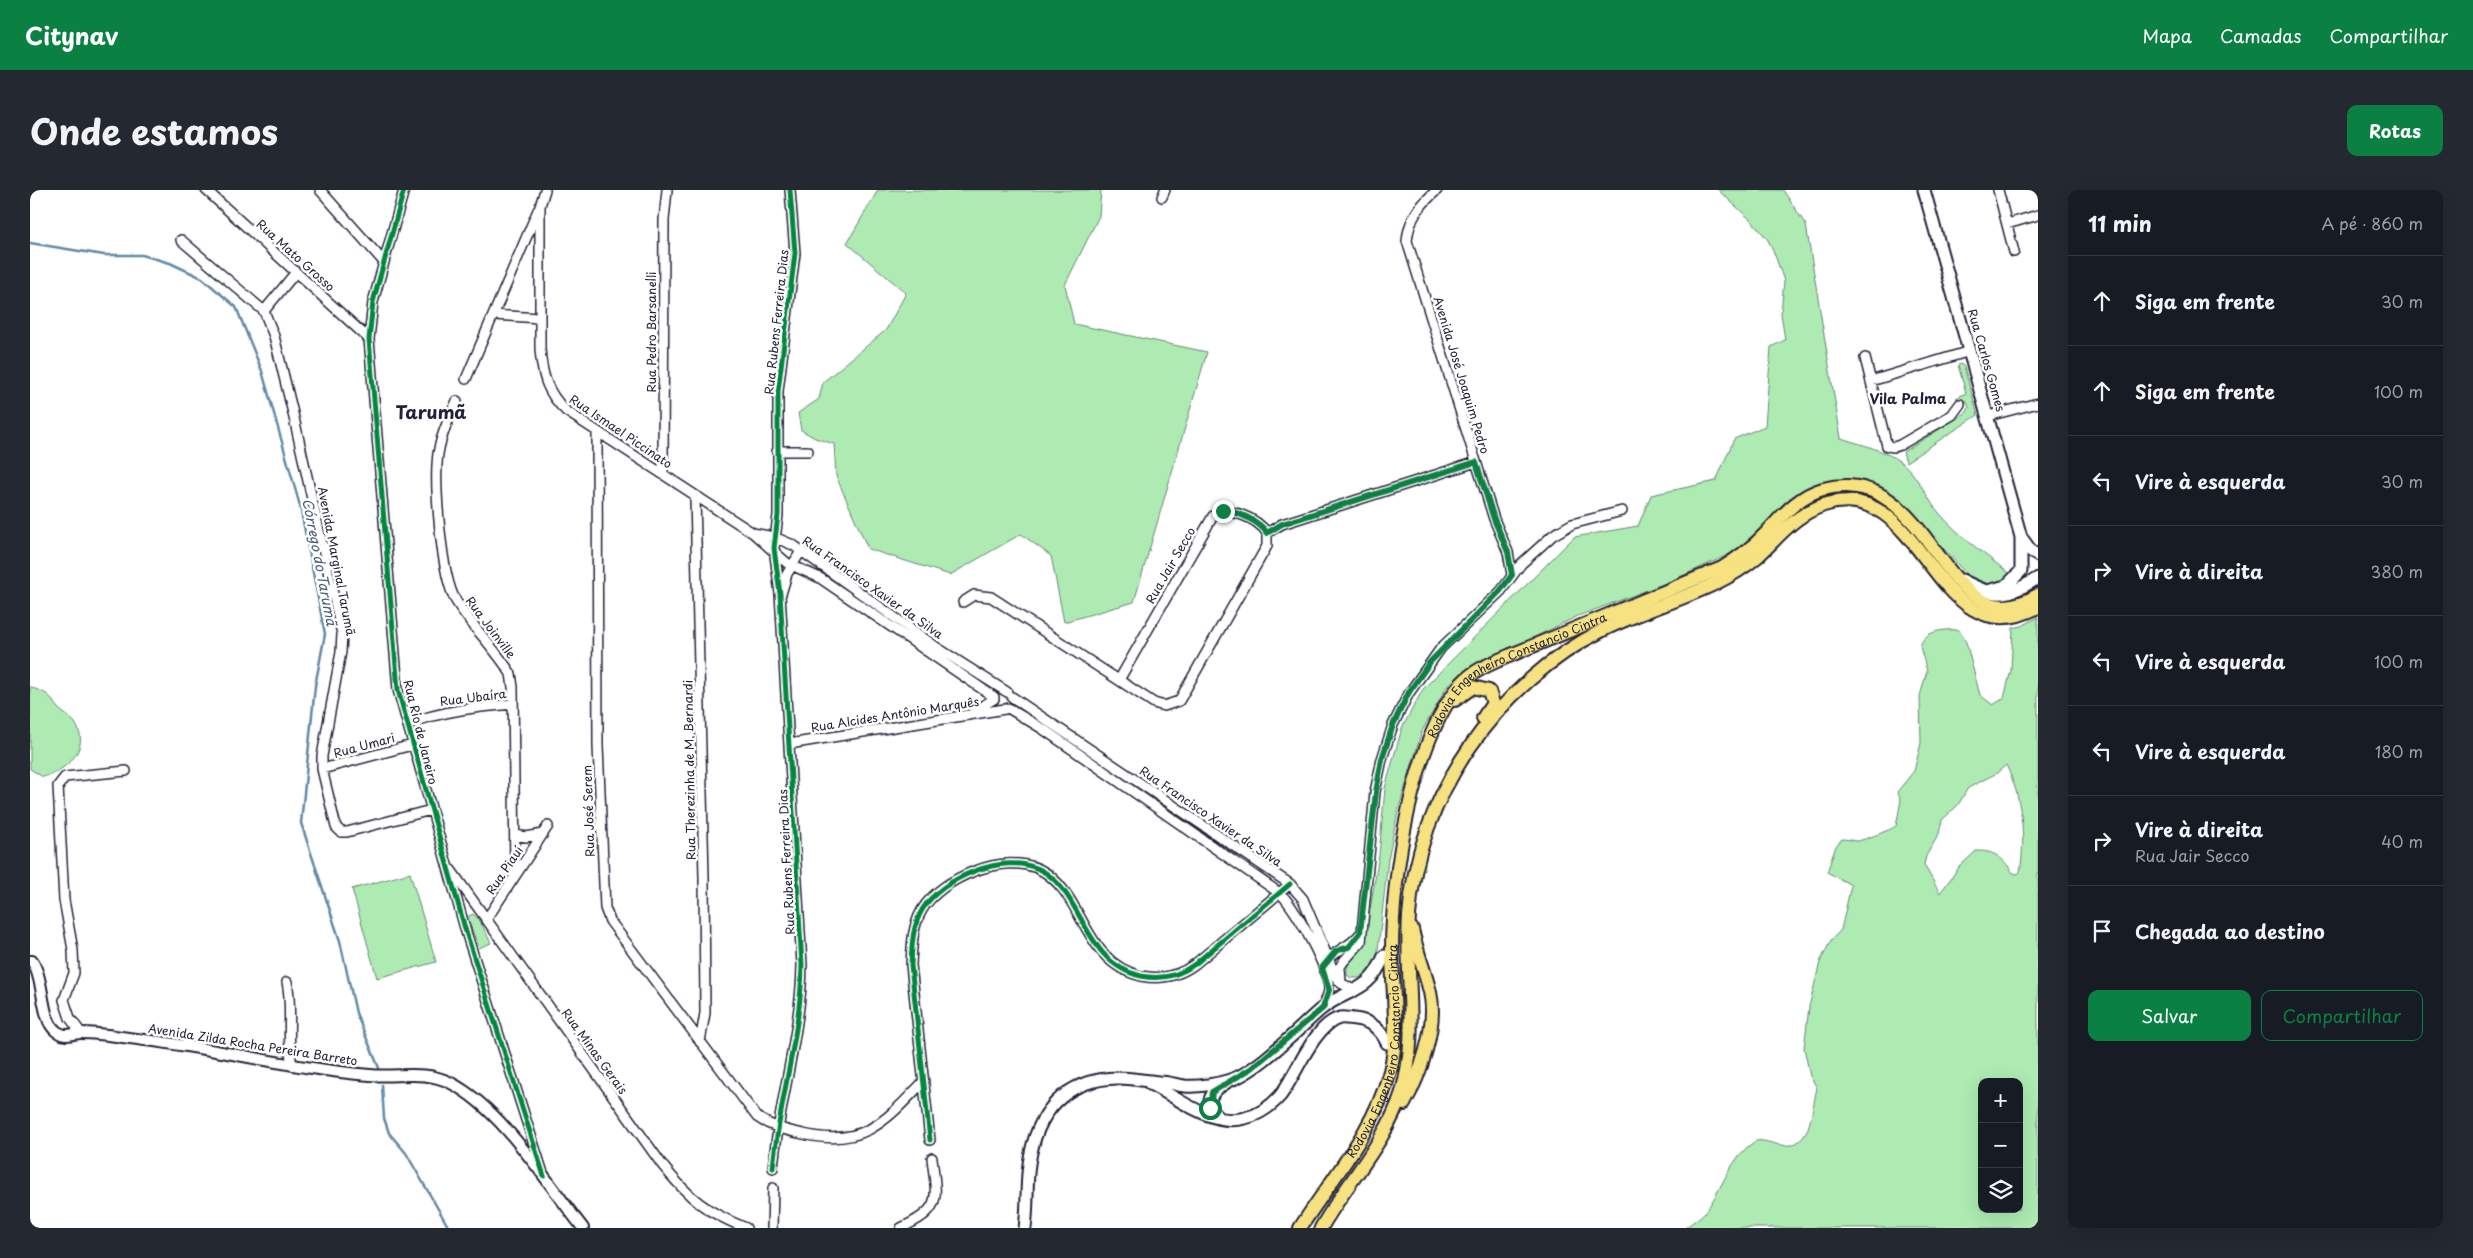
<!DOCTYPE html>
<html lang="pt">
<meta charset="utf-8">
<style>
body{margin:0;font-family:"Playpen Sans",sans-serif;background:#242831;color:#f1f3f6}
.controls{position:absolute;right:15px;bottom:15px;display:grid;overflow:hidden;border-radius:10px;box-shadow:0 5px 20px #0002}
.controls button{width:45px;height:45px;display:grid;place-items:center;padding:0;border:0;border-bottom:1px solid #363941;background:#171b24;color:#f1f3f6;font:25px sans-serif}
.stop{position:absolute;width:15px;height:15px;margin:-11px;border:4px solid #0b8043;border-radius:50%;background:#fff}
.stop.end{background:#0b8043;border-color:#fff;box-shadow:0 1px 5px #0008}
.list{margin:0;padding:0;list-style:none}
h2{display:flex;justify-content:space-between;align-items:center;height:65px;margin:0;padding:0 20px;font-size:21px}
h2 small{font-size:16px;font-weight:400;color:#9ea1a6}
.list li{display:grid;grid-template-columns:32px 1fr auto;gap:15px;align-items:center;box-sizing:border-box;height:90px;padding:0 20px;border-top:1px solid #363941}
.list b{display:block;font-size:19px;white-space:nowrap}
.list p{margin:0;font-size:16px;white-space:nowrap;color:#9ea1a6}
.list em{font-size:16px;font-style:normal;color:#9ea1a6}
.actions{display:flex;gap:10px;padding:15px 20px}
.actions a{flex:1;padding:11px 0;border:1px solid #0b8043;border-radius:10px;text-align:center;font-size:18px;color:#0b8043}
.actions .main{background:#0b8043;color:#fff}
.icon{flex:none;width:28px;height:28px;fill:none;stroke:currentColor;stroke-width:2;stroke-linecap:round;stroke-linejoin:round}
.map{position:relative;flex:none;width:2008px;height:1038px;overflow:hidden;border-radius:10px}
header{display:flex;align-items:center;gap:30px;box-sizing:border-box;height:70px;padding:0 25px;background:#0b8043;color:#fff}
header strong{font-size:24px}
nav{display:flex;gap:28px;margin-inline-start:auto;font-size:18px}
.intro{display:flex;align-items:center;justify-content:space-between;box-sizing:border-box;height:120px;padding:0 30px}
h1{margin:0;font-size:35px}
.button{padding:12px 22px;border-radius:10px;background:#0b8043;color:#fff;font-size:18px;font-weight:700}
main{display:flex;gap:30px;padding:0 30px}
aside{flex:1;background:#171b24;border-radius:10px;box-shadow:0 5px 20px #0002}
.map>svg:first-child{display:block}
</style>
<header>
<strong>Citynav</strong>
<nav><a>Mapa</a><a>Camadas</a><a>Compartilhar</a></nav>
</header>
<div class="intro"><h1>Onde estamos</h1><a class="button">Rotas</a></div>
<main>
<div class="map">
<svg width="2008" height="1038" viewBox="0 0 2008 1038">
<rect width="100%" height="100%" fill="#fff"/>
<filter id="ink" filterUnits="userSpaceOnUse"><feTurbulence type="fractalNoise" baseFrequency=".02" numOctaves="2"/><feDisplacementMap in="SourceGraphic" scale="10" xChannelSelector="R" yChannelSelector="G"/><feConvolveMatrix kernelMatrix="1 2 1 2 8 2 1 2 1" color-interpolation-filters="sRGB"/></filter>
<g filter="url(#ink)">
<!-- green -->
<path fill="#adebb2" stroke="#688676" fill-rule="evenodd" d="M848 0H1071L1069 26 1035 95 1044 134 1177 162 1104 412 1034 432 1021 366 991 344 920 385 838 359 806 286 804 254 785 248 771 240 768 223 789 209 793 192 856 140 876 103 817 53Z
M1688 0H1753L1776 35 1811 248C1835 256 1866 262 1882 283 1893 296 1899 312 1910 324 1930 347 1956 365 1980 384 1970 397 1959 396 1944 393L1869 308 1830 294 1806 293 1780 296 1763 307 1721 350 1702 363 1639 392 1548 426 1438 479 1418 495 1392 541 1368 621 1358 670 1347 769 1337 783 1329 788H1321L1317 785C1315 771 1329 761 1335 749L1349 665 1355 598 1372 538 1393 499 1544 347 1608 336 1621 305 1686 291 1704 249 1735 236 1741 157 1755 150 1751 123 1754 91 1746 68 1738 50 1722 31Z
M1931 174 1934 177 1948 225 1876 272 1873 262 1937 222 1939 217 1936 211 1926 208 1936 203 1928 175Z
M2008 427V1038H1655C1662 1032 1673 1026 1678 1018 1693 996 1701 967 1724 952 1736 945 1760 969 1776 943 1781 934 1784 910 1787 898L1780 886 1774 858 1779 817 1790 772 1801 750 1811 740 1821 695 1797 682 1806 656 1812 649C1817 649 1823 651 1828 651 1833 650 1863 639 1866 636L1871 610 1867 602 1884 581 1891 553 1890 506 1897 481 1890 457C1894 440 1914 439 1929 440L1936 452 1950 505 1963 515 1974 508 1981 480 1983 438 1992 436ZM1976 575C1992 607 1996 646 1990 682L1987 684 1983 683C1974 669 1965 660 1946 661L1930 676 1910 703 1894 675 1896 666 1909 644 1912 630 1928 615 1938 598 1967 583ZM1952 892H1989V1019H1952Z
M0 496C5 500 13 501 18 505 22 508 24 514 27 517 32 523 41 527 45 533 62 558 36 581 13 587L0 579Z
M380 683 406 772 347 788 322 699Z
M443 724 450 731 461 753 449 758 437 727Z"/>
<g fill="none" stroke-linecap="round" stroke-linejoin="round">
<!-- stream -->
<path stroke="#6289a6" stroke-width="2.5" d="M0 53 74 65H112L140 73 172 88 206 117 232 181 270 316 295 444 285 496 271 633 310 751 326 823 349 878
M352 895 354 928 359 943 376 963 419 1038"/>
<defs>
<path id="minor" d="M176 0 339 149
M290 0 353 71
M374 0 343 112 339 149 368 500 436 742 513 983
M515 0 510 16V159C512 185 517 203 536 221L723 343 757 373 790 388 964 507
M1407 0C1390 15 1379 28 1377 51L1464 329 1478 362 1482 385
M1968 0 1984 62
M1132 7 1135 0
M1977 34 2008 25
M151 50 234 121 244 146 262 219 312 444 311 462 292 566V579L306 637 311 642H317L401 620
M234 121 266 82
M464 125 509 128
M1835 168 1857 256 1864 257 1870 255 1922 225 1930 214
M436 189 508 20
M1841 191 1940 161
M427 211C419 228 411 245 408 264 404 293 411 387 426 411 442 437 465 458 481 484L483 497 485 683
M1958 226 2008 213
M567 242 568 556 575 718 580 731 727 927C741 937 756 940 773 944 833 958 855 932 894 891
M747 261H778
M633 284 634 30 637 0
M665 307 674 687 675 823 670 852
M723 343 744 347 763 355 906 457 977 502
M1237 343 1252 334 1446 272
M751 404 757 384 771 361
M933 412 944 405 961 407 1124 513 1134 516 1149 511 1237 356V343
M1089 490 1183 326C1198 315 1228 329 1237 343
M982 507 1260 694 1273 709 1306 787 1311 793 1325 801
M978 518 1013 539 1251 704C1266 720 1299 777 1299 800 1298 806 1295 812 1293 818
M944 521 964 509
M377 534C412 521 446 517 483 514
M759 554 975 519
M292 579 382 555
M486 645 496 647 513 644
M421 680 633 976C660 1009 676 1022 716 1038
M456 730 518 636
M1295 772C1307 758 1317 760 1330 744
M257 792C263 819 256 848 262 875
M1311 793 1310 777 1313 772 1331 752 1345 602 1352 569 1363 535 1379 503 1411 458 1471 401 1491 374 1523 345 1542 334 1592 321
M51 843 40 828 34 810 44 783 43 760 34 710 28 596 35 587 96 581
M900 950 881 775C882 756 882 737 892 720 911 688 974 662 1009 679 1055 702 1051 772 1111 786 1131 790 1149 786 1165 774L1260 694
M743 978C749 910 771 844 772 775L750 404 744 358 748 325V201L765 63 760 0
M742 1038 743 998
M871 1038C912 1019 907 1010 902 968"/>
<path id="tertiary" d="M0 771H2C15 790 10 828 26 841 29 843 32 845 36 845 42 845 46 843 51 843 72 843 95 848 115 850 191 859 264 879 340 885 368 888 394 879 421 893 473 920 517 993 553 1038"/>
<path id="secondary" d="M1894 0 1991 347V381L1976 396 1957 401
M1991 347 2001 361 2008 366
M1932 390C1966 408 1976 408 2008 388
M1120 894C1149 908 1181 937 1215 928 1229 925 1241 916 1250 906 1266 886 1284 834 1310 828 1315 827 1321 829 1325 829 1341 831 1350 839 1357 853
M1188 927 1180 918C1178 904 1186 899 1197 892
M995 1038C998 1017 996 995 999 974 1006 923 1034 889 1088 888 1101 888 1116 891 1129 892 1138 892 1147 895 1155 896 1169 897 1188 894 1200 890 1227 882 1268 839 1290 820 1316 798 1339 805 1354 766"/>
<g id="primary">
<path d="M1425 510 1443 497 1459 501 1463 513 1453 528"/>
<path d="M1374 914C1390 885 1408 836 1400 802 1395 781 1386 760 1382 739"/>
<path id="s1" d="M1270 1038C1302 988 1345 940 1360 881 1370 843 1362 800 1362 760 1362 686 1382 550 1432 493 1444 480 1464 472 1481 465L1692 378C1708 368 1723 357 1736 343 1753 325 1768 306 1793 299 1907 270 1911 464 2008 405"/>
<path d="M1291 1038C1317 992 1356 953 1372 902 1389 845 1375 785 1379 726 1387 606 1467 493 1573 440 1609 422 1649 411 1686 393 1701 386 1714 378 1727 367 1749 347 1764 325 1794 315 1895 282 1904 473 2008 417"/>
</g>
</defs>
<!-- minor casing -->
<use href="#minor" stroke="#22223b" stroke-width="12"/>
<!-- tertiary casing -->
<use href="#tertiary" stroke="#22223b" stroke-width="14"/>
<!-- secondary casing -->
<use href="#secondary" stroke="#22223b" stroke-width="15"/>
<!-- primary casing -->
<use href="#primary" stroke="#22223b" stroke-width="16"/>
<!-- minor -->
<use href="#minor" stroke="#fff" stroke-width="9"/>
<!-- tertiary -->
<use href="#tertiary" stroke="#fff" stroke-width="10"/>
<!-- secondary -->
<use href="#secondary" stroke="#fff" stroke-width="11"/>
<!-- primary -->
<use href="#primary" stroke="#f7e281" stroke-width="12"/>
<defs>
<path id="cycleway" d="M374 0 343 112 339 149 368 500 436 742 514 986
M900 950 881 775C882 756 882 737 892 720 911 688 974 662 1009 679 1055 702 1051 772 1111 786 1131 790 1149 786 1165 774L1260 694
M743 978C749 910 771 844 772 775L750 404 744 358 748 325V201L765 63 760 0"/>
</defs>
<!-- cycleway casing -->
<use href="#cycleway" stroke="#fff" stroke-width="8"/>
<!-- cycleway -->
<use href="#cycleway" stroke="#00873e" stroke-width="5"/>
</g>
</g>
<g fill="none" stroke-linecap="round" stroke-linejoin="round" filter="url(#ink)">
<!-- route -->
<path stroke="#0b8043" stroke-width="6" d="M1180 918 1182 902 1222 878 1293 818 1299 800 1292 778 1306 761 1319 757 1330 743 1346 602 1352 569 1363 535 1379 502 1400 472 1470 401 1482 385 1478 362 1464 329 1446 272 1252 334 1237 343C1230 332 1206 320 1193 321"/>
</g>
<g text-anchor="middle" dominant-baseline="central" stroke-width="5" stroke-linejoin="round" paint-order="stroke">
<!-- street labels -->
<g font-size="12" fill="#22223b" stroke="#fff">
<text transform="translate(266 65) rotate(42)">Rua Mato Grosso</text>
<text transform="translate(746 132) rotate(-84)">Rua Rubens Ferreira Dias</text>
<text transform="translate(621 142) rotate(-90)">Rua Pedro Barsanelli</text>
<text transform="translate(1957 170) rotate(74)">Rua Carlos Gomes</text>
<text transform="translate(1432 185) rotate(73)">Avenida José Joaquim Pedro</text>
<text transform="translate(591 241) rotate(34)">Rua Ismael Piccinato</text>
<text transform="translate(307 371) rotate(79)">Avenida Marginal Tarumã</text>
<text transform="translate(1140 375) rotate(-60)">Rua Jair Secco</text>
<text transform="translate(843 397) rotate(35)">Rua Francisco Xavier da Silva</text>
<text transform="translate(461 437) rotate(53)">Rua Joinville</text>
<text stroke="none"><textPath href="#s1" startOffset="632">Rodovia Engenheiro Constancio Cintra</textPath></text>
<text transform="translate(443 507) rotate(-7)">Rua Ubaíra</text>
<text transform="translate(865 524) rotate(-9)">Rua Alcides Antônio Marquês</text>
<text transform="translate(391 542) rotate(76)">Rua Rio de Janeiro</text>
<text transform="translate(334 555) rotate(-15)">Rua Umari</text>
<text transform="translate(659 580) rotate(-91)">Rua Therezinha de M. Bernardi</text>
<text transform="translate(558 621) rotate(-92)">Rua José Serem</text>
<text transform="translate(1181 626) rotate(34)">Rua Francisco Xavier da Silva</text>
<text transform="translate(756 672) rotate(-93)">Rua Rubens Ferreira Dias</text>
<text transform="translate(474 680) rotate(-56)">Rua Piauí</text>
<text transform="translate(223 854) rotate(9)">Avenida Zilda Rocha Pereira Barreto</text>
<text stroke="none"><textPath href="#s1" startOffset="198">Rodovia Engenheiro Constancio Cintra</textPath></text>
<text transform="translate(565 861) rotate(54)">Rua Minas Gerais</text>
</g>
<!-- neighbourhood labels -->
<g font-size="14" font-weight="bold" fill="#22223b" stroke="#fff">
<text x="1878" y="208">Vila Palma</text>
</g>
<!-- water labels -->
<g font-size="14" font-style="italic" fill="#475e7a" stroke="#fff">
<text transform="translate(290 372) rotate(79)">Córrego do Tarumã</text>
</g>
<!-- district labels -->
<g font-size="18" font-weight="bold" fill="#22223b" stroke="#fff">
<text x="401" y="221">Tarumã</text>
</g>
</g>
</svg>
<div class="controls">
<button>+</button>
<button>−</button>
<button><svg class="icon" aria-label="layers" viewBox="0 0 24 24"><path d="M12 4l9 5-9 5-9-5zM3 14l9 5 9-5"/></svg></button>
</div>
<div class="stop" style="left:1180px;top:918px"></div>
<div class="stop end" style="left:1193px;top:321px"></div>
</div>
<aside>
<h2>11 min<small>A pé · 860 m</small></h2>
<ul class="list">
<li><svg class="icon" aria-label="ahead" viewBox="0 0 24 24"><path d="M12 20V5M6 11l6-6 6 6"/></svg><div><b>Siga em frente</b></div><em>30 m</em></li>
<li><svg class="icon" aria-label="ahead" viewBox="0 0 24 24"><path d="M12 20V5M6 11l6-6 6 6"/></svg><div><b>Siga em frente</b></div><em>100 m</em></li>
<li><svg class="icon" aria-label="left" viewBox="0 0 24 24"><path d="M17 20v-9H6M10 6l-5 5 5 5"/></svg><div><b>Vire à esquerda</b></div><em>30 m</em></li>
<li><svg class="icon" aria-label="right" viewBox="0 0 24 24"><path d="M7 20v-9h11M14 6l5 5-5 5"/></svg><div><b>Vire à direita</b></div><em>380 m</em></li>
<li><svg class="icon" aria-label="left" viewBox="0 0 24 24"><path d="M17 20v-9H6M10 6l-5 5 5 5"/></svg><div><b>Vire à esquerda</b></div><em>100 m</em></li>
<li><svg class="icon" aria-label="left" viewBox="0 0 24 24"><path d="M17 20v-9H6M10 6l-5 5 5 5"/></svg><div><b>Vire à esquerda</b></div><em>180 m</em></li>
<li><svg class="icon" aria-label="right" viewBox="0 0 24 24"><path d="M7 20v-9h11M14 6l5 5-5 5"/></svg><div><b>Vire à direita</b><p>Rua Jair Secco</p></div><em>40 m</em></li>
<li><svg class="icon" aria-label="arrive" viewBox="0 0 24 24"><path d="M6 21V4h12l-3 4 3 4H6"/></svg><div><b>Chegada ao destino</b></div></li>
</ul>
<div class="actions"><a class="main">Salvar</a><a>Compartilhar</a></div>
</aside>
</main>
